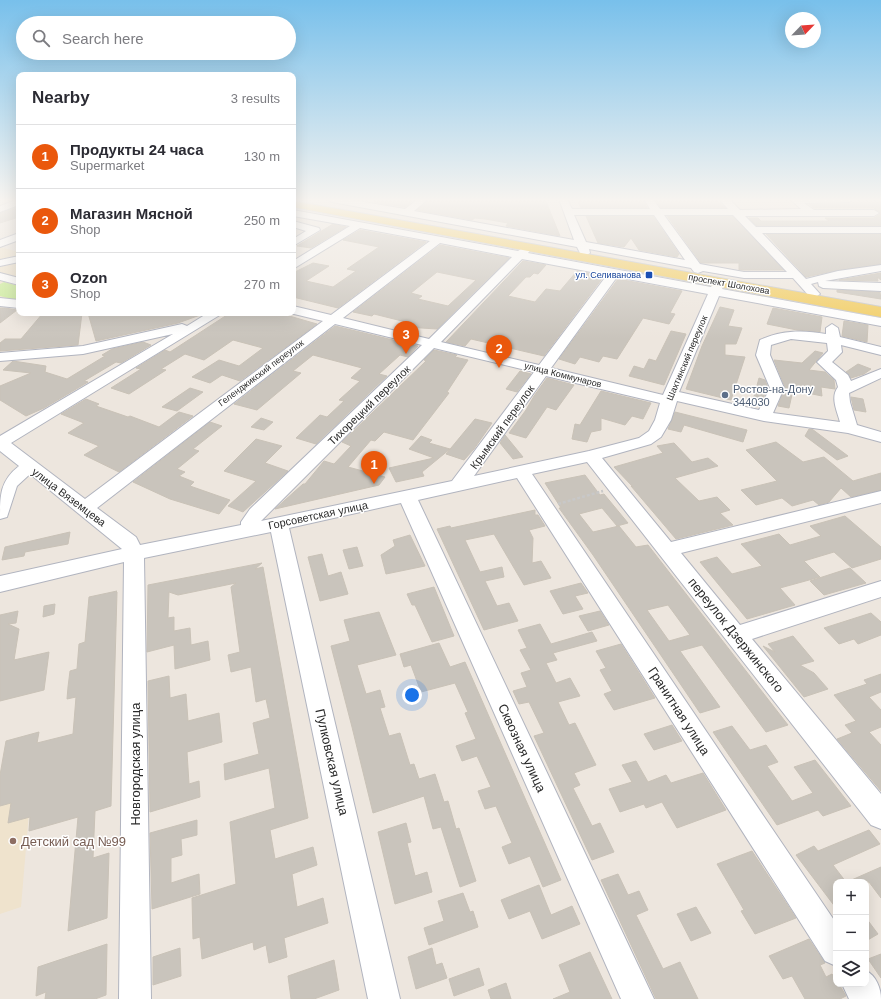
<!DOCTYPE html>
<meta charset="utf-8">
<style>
body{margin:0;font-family:Helvetica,sans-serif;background:#f2f2f3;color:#2b2b33}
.controls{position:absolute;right:12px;bottom:12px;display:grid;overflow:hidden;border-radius:8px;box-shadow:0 4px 16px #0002}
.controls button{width:36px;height:36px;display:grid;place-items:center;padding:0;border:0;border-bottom:1px solid #e1e1e2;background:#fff;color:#2b2b33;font:20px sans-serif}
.compass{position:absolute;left:785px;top:12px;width:36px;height:36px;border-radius:50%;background:#fff;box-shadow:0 4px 16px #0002;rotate:65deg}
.you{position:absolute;left:412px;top:695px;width:14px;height:14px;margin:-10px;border:3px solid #fff;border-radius:50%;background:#1a73e8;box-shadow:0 0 0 6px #1a73e833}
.badge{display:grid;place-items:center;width:26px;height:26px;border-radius:50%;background:#ea580c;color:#fff;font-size:13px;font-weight:700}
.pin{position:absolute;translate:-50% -33px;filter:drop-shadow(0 1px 2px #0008)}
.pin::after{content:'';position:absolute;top:21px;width:14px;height:12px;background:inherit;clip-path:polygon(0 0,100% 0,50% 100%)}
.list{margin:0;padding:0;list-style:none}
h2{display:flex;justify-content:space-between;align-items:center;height:52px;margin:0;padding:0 16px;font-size:17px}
h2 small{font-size:13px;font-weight:400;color:#7c7c81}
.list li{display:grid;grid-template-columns:26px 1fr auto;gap:12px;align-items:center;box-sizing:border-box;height:64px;padding:0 16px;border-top:1px solid #e1e1e2}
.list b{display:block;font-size:15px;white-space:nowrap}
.list p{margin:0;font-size:13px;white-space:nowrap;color:#7c7c81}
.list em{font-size:13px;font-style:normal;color:#7c7c81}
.icon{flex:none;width:22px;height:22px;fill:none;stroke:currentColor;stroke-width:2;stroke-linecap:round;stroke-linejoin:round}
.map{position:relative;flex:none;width:881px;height:999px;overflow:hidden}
.search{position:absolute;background:#fff;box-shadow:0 4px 16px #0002;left:16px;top:16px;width:280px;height:44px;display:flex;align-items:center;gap:10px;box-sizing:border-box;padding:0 14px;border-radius:22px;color:#7c7c81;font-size:15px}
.panel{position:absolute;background:#fff;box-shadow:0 4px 16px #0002;left:16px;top:72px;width:280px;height:244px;border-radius:8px}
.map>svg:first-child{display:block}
</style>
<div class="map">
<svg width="881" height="999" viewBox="0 0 881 999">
<rect width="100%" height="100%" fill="#ede6de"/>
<!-- education -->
<path fill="#efe3cd" d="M0 247 19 252V303L0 300Z
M33 765 21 907 0 914V774Z"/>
<!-- pitch -->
<path fill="#c9eb95" d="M4 282 19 286V301L0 296V284Z"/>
<!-- building -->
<path fill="#c9c4bc" stroke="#c9c2b7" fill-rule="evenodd" d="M375 199H416L405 207 374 202Z
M429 199H545L560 236 506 226 508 223 485 219 475 218 472 220 417 210Z
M577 199H643L647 208H581Z
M655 199H715L725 208H661Z
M852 202H881V226H757L749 218H758L761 221H829L825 218H874L880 214 874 208H814L809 204H849Z
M16 208 19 209V217L0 223V213Z
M586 216H653L679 254 677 257 639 250 631 238 624 247 598 243Z
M667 216H732L784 270H739V263H701Z
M333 224 346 227 311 248 297 246Z
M360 230 426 242 338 308 293 297V273L313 263 329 266 306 281 333 287 356 271 347 269 379 247 343 240Z
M766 234H881V264L838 270 806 277Z
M440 245 509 258 437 329 406 327 410 323 374 314 372 316 353 312ZM437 272 476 280 448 306 418 299 422 296 411 293Z
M523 261 546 265 538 274 534 273 530 277H526L508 296 535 302 546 289 560 291 577 271 604 276 544 356 471 339 465 346 446 342Z
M881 273V280L877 277 878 281 839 280Z
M618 279 682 291 670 313 675 314 669 324 643 318 617 359 603 356 599 362 580 357 575 364 559 359Z
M837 290 880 292 881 299 837 292Z
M720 307 734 310 728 326 742 328 736 344H725V355L745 357 731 400 686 389 702 346Z
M0 308H5L17 310 0 323Z
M773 308 822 317 820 332 797 330 767 324Z
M43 313H82L78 345 0 351V343L5 339H21Z
M88 313H203V314L178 323 96 341Z
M230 313H279L317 324 240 381 222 375 210 383 192 377 219 360 239 366 263 348 233 340 204 360 185 354 161 369 166 370 129 394 111 388 141 369 136 368 165 350 170 352Z
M844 321 868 325 867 342 842 336Z
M335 326 418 346 408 357 400 355 379 374 387 376 316 444 296 438 320 415 327 417 344 401 339 400 360 381 351 378 362 368 313 355 293 371 301 373 257 410 234 404Z
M671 331 686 334 664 385 629 376 634 366 644 369 649 359 656 361Z
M143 342 151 345 121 363 116 362 84 381 88 382 44 408 26 416 0 400V386L31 373 3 370 13 361 46 366 45 372 67 379 105 356 102 355 112 349Z
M434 350 457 355 455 357 468 360 447 392 449 393 413 440 384 432 375 441 371 440 348 467 385 477 379 485 275 509 303 484H305L324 461 334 464 351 446 342 442 426 361 424 360Z
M815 351 823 353 809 370 825 372 834 380 835 389 821 387 822 396 793 390 789 408 778 406 785 387 774 360 802 363Z
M858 364 871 369 864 374 851 378 846 372Z
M520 371 531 374 517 392 506 389Z
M547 378 574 385 556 410 547 407 526 438 509 433 526 410 534 396Z
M759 378 765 380 768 388 759 406 752 404Z
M190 388 203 392 177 411 162 407Z
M601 391 651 403 643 419 632 416 625 425 601 418V430L591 432 587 442 572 439 575 424 580 425Z
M851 397 863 399 866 412 854 410Z
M86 399 99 404 96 406 128 417 130 416 159 427 179 412 193 416 119 472 84 455 99 446 68 433 84 423 61 414Z
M675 412 747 430 743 442 684 425 681 432 668 429Z
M261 418 273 422 264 430 251 427Z
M475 419 492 423 474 449 464 460 446 454Z
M210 422 222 426 193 449 199 451 177 469 185 472 179 476 194 482 190 486 230 500 219 514 170 499 133 482Z
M809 429H812L848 456 837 460 805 436Z
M505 435 523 457 513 459 500 443Z
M421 436 432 440 429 443 450 449 422 472 424 476 396 482 389 468 434 458 409 449Z
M256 439 282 446 265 463 288 471 243 512 228 506 256 481 224 471Z
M776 442 803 462 824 457 853 481 881 473V490L851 497 841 488 829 502 819 505 813 500 792 506 782 498 756 505 741 490 777 481 746 450Z
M674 443 692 462 708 458 718 466 675 478 699 501 717 497 730 510 720 513 733 525 676 539 631 486 633 487 614 467 663 453 657 446Z
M585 475 600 495 604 494 628 523 617 526 602 508 579 514 593 532 619 526 636 547 648 545 788 725 766 732 702 645 680 651 720 707 700 713 593 555 559 508H561L545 483ZM668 605 690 635 669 641 647 610Z
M535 510V515H538L545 526 529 530 533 538 532 563 541 561 551 578 524 585 494 534 465 540 480 572 502 567 504 577 485 581 497 606 509 603 518 621 484 630 437 529 450 526 451 528Z
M845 516 881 547V559L852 568 834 552 804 561 820 577 780 588 795 605 747 619 700 562 717 557 732 574 762 566 741 544 779 534 790 545 821 536 810 526Z
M70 532 68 544 25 552 24 556 2 560 5 547Z
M410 535 425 566 386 574 381 555 395 546 393 540Z
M357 547 363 566 349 569 343 550Z
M322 554 328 576 341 572 348 594 320 601 308 557Z
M262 563 255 569 263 567 308 818 270 830 275 859 313 847 317 865 292 874 297 907 323 898 328 923 284 938 287 957 269 963 266 945 254 950 253 942 202 959 200 937 193 939 192 898 236 884 230 822 275 808 269 768 225 780 224 764 259 754 253 723 270 718 266 699 256 702 251 667 231 672 228 655 240 652 231 587 236 583 178 595 169 592 168 618 174 617V631L190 628 191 645 208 641 210 660 175 669 174 645 147 652 148 585Z
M850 568 866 583 824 595 810 581Z
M581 583 588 593 575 596 583 609 563 614 550 591Z
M434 587 454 636 432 642 415 605H412L407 594Z
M117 591 116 592H117L111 806 95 811 93 858 109 853 107 918 68 931 78 817 29 831 30 817 8 823 11 803 0 806V775L6 741 39 732 37 743 73 734 76 697 67 699 68 687 70 671 77 669 79 644 85 642 89 597Z
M55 604 54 614 43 617 44 606Z
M18 611 16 623 8 624 19 629 14 660 49 652 44 690 0 701V615Z
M600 611 609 625 588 631 579 616Z
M379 612 396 655 357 665 366 694 380 690 385 707 380 708 389 736 400 733 410 765 414 764 419 779 435 774 444 802 448 801 456 829 459 828 476 881 460 887 441 827 433 829 424 796 373 813 352 727 331 646 350 641 344 620Z
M871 613 881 622V635L858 644 854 639 839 644 824 628Z
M540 624 551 644 592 632 597 641 553 653 557 660 546 663 556 683 570 678 580 696 558 702 569 725 575 723 596 765 574 773 580 785 573 788 592 826 600 823 614 852 592 860 534 736 544 733 529 702 519 704 513 691 527 687 521 673 531 670 520 650 527 648 518 630Z
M793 636 814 661 800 665 814 673 828 689 804 697 763 646 775 652 768 644Z
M439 643 450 667 465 662 561 880 543 887 530 856 509 864 502 847 512 843 496 806 485 809 478 791 491 787 477 756 462 761 456 746 476 739 465 713 468 712 455 683 421 692 411 665 404 667 400 654Z
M621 644 655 698 614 710 604 694 612 691 600 670 606 668 596 651Z
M881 674V692L869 697 881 710V727L869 732 881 745V791L837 739 852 733 845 725 856 721 834 695 867 684 864 680Z
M169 676 170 698 186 694 188 721 219 713 222 742 187 752 189 784 199 781 200 797 150 812 148 681Z
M672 725 682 741 654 750 644 734Z
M732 726 750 750 766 745 778 762 767 766 792 801 813 793 794 767 815 760 851 806 823 816 818 810 777 825 713 732Z
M636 761 648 782 666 775 671 783 703 773 726 810 677 828 662 802 646 808 644 804 620 812 609 789 632 782 622 765Z
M197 820V835L181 839 182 855 171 858V883L199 874 200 894 152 909 150 833Z
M406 823 411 842 407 843 415 876 427 872 432 892 395 904 378 832Z
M869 830 880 844 833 865 846 882H836V908L796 855 814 846 818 851Z
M752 851 796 918 755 934 741 911 744 910 717 864Z
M881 867V898L869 882H847Z
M618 874 628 895 639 891 648 910 636 915 663 969 680 962 698 999H656L601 880Z
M539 885 551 915 572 906 580 924 542 939 530 911 509 919 501 900Z
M463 893 470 912 473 911 478 927 429 945 424 928 444 921 438 901Z
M696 907 711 933 691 941 677 914Z
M866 918 878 934 866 941Z
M809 939 825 963 820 965 826 977 832 974 836 980V984H839L846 996 840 999H805L792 976 783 979 769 956Z
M107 944 106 995 95 999H45L46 992 36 996 38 967Z
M180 948 181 976 153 985V957Z
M432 948 436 965 442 963 447 978 416 989 408 957Z
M590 952 612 999H553L570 992 559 965Z
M881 954V978L868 959Z
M334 960 339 990 314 999H291L288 976Z
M479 968 484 985 454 996 449 979Z
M506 983 511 999H491L488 990Z"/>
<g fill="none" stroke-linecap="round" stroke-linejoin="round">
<defs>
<path id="minor" d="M19 199V205L0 212V206Z
M327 199H346L405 209 418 199H428L414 211 574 240 559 199H567L572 209H650L644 199H653L660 209H728L719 199H729L740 210 801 209 790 199H853L849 202 804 203 814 210H874L879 213 874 216H745L756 227H881V233H762L806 279 838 271 881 265V271L825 281 881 283V291L823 288 819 286 818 282 811 284 820 294 814 298 810 297 793 278H744L703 271 698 273 694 272 691 268 589 249 590 253 585 256 581 255 577 247 332 202ZM574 215H654L685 260 586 242ZM664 215H733L787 272H744L700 264Z
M293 210 518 251 527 245 532 248 528 253 711 287 715 281 719 280 725 283 722 289 881 318V326L719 296 679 392 759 410 770 388 756 355 760 340C782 330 803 330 826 334V328L832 324 838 328 840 337 881 347V355L841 345 842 352 832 362 848 375 851 381 881 369V378L849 393 850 402 857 425 881 432V442L848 433 764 421 677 401 671 420 661 437 651 444 602 458 671 542 881 491V503L681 553 740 625 881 581V597L752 639 881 794V829L871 825 587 462 532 474 836 923V966L825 961 517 478 418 500 654 999H621L401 503 289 528 400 999H368L271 532 144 558 151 999H119L124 562 0 592V576L122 549 30 474 17 486 7 517 0 519C0 495 0 481 19 466L0 451V436L173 334 83 354 0 361V353L83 346 182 324 187 326 208 313H223L11 443 85 499 323 321 290 313H293V306L331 315 430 241 360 228 293 269V261L350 226 293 216ZM440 243 512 257 429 339 343 318ZM522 259 607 275 539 365 441 342ZM617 277 708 294 663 395 551 368ZM335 324 422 345 250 509 241 522V525L140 545 136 537 97 508ZM791 339 827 343 828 351 817 362 836 380 838 387C830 397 837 411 840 422L773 413 784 388 770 355 771 345ZM434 348 534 372 452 481 261 521ZM546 376 660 403 655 420 649 431 639 438 589 451 474 476Z
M293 221 319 228 320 230 293 246V239L306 231 293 227Z
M19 233V240L0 247V240Z
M19 256V262L0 266V260Z
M0 273 19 278V285L0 280Z
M0 298 19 300V308L0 306Z
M866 971C876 975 881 989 881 999H849L842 984H866Z"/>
<path id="major" d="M293 201 881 307V317L293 207Z"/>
</defs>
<!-- minor casing -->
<use href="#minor" stroke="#b1b4bf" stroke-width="2"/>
<!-- major casing -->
<use href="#major" stroke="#c8c8c8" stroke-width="2"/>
<!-- path -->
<path stroke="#c8c8c8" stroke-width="2.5" stroke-dasharray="3 2" stroke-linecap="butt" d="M558 504 603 491"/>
<!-- minor -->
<use href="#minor" fill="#fff" fill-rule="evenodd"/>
<!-- major -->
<use href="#major" fill="#f2cc5e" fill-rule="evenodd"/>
</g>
<!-- sky -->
<linearGradient id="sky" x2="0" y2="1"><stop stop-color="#78c0eb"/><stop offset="0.59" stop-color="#f7f4f0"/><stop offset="1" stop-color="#f7f4f0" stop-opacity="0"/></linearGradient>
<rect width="881" height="339" fill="url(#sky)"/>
<!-- markers -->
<rect fill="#1a4fb4" stroke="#fff" stroke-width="1.5" x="645" y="271" width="8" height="8" rx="2"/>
<circle fill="#5c6f8a" stroke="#fff" stroke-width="1.5" cx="725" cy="395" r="4"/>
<circle fill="#8d6e63" stroke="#fff" stroke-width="1.5" cx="13" cy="841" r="4"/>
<g text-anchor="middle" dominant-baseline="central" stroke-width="3" stroke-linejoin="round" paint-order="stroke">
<!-- far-transit labels -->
<g font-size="9" fill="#164399" stroke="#fff" text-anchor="end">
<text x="641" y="275">ул. Селиванова</text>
</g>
<!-- far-street labels -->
<g font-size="9" fill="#2b2b2b" stroke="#fff">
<text transform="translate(729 284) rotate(10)">проспект Шолохова</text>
<text transform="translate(687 358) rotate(-67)">Шахтинский переулок</text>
<text transform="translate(261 373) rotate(-37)">Геленджикский переулок</text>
<text transform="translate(563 375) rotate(14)">улица Коммунаров</text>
</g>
<!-- service labels -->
<g font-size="11" fill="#4e5e75" stroke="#fff" text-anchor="start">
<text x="733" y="389">Ростов-на-Дону<tspan x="733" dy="13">344030</tspan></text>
</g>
<!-- street labels -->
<g font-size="11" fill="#2b2b2b" stroke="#fff">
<text transform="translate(369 405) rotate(-44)">Тихорецкий переулок</text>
<text transform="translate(502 427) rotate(-54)">Крымский переулок</text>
<text transform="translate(69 497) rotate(37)">улица Вяземцева</text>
<text transform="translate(318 515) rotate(-12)">Горсоветская улица</text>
</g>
<!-- near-street labels -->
<g font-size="13" fill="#2b2b2b" stroke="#fff">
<text transform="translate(736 635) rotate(51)">переулок Дзержинского</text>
<text transform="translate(679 711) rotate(57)">Гранитная улица</text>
<text transform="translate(522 748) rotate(65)">Сквозная улица</text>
<text transform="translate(332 762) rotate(77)">Пулковская улица</text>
<text transform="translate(135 764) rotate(-90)">Новгородская улица</text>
</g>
<!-- near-education labels -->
<g font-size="13" fill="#785e54" stroke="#fff" text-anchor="start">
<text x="21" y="841">Детский сад №99</text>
</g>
</g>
</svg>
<div class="controls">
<button>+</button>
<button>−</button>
<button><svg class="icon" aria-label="layers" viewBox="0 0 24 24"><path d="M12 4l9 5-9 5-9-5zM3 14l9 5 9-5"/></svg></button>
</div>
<svg class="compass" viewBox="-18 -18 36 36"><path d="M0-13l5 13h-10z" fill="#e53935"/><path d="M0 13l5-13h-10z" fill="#7c7c81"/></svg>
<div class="you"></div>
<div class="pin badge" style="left:374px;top:484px">1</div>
<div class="pin badge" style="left:499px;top:368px">2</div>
<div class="pin badge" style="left:406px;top:354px">3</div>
<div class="search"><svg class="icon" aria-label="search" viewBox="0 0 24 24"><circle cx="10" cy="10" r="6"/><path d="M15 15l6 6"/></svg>Search here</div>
<section class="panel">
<h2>Nearby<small>3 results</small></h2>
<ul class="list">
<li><span class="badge">1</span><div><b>Продукты 24 часа</b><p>Supermarket</p></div><em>130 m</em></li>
<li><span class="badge">2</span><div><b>Магазин Мясной</b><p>Shop</p></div><em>250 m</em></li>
<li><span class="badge">3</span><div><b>Ozon</b><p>Shop</p></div><em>270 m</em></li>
</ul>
</section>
</div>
